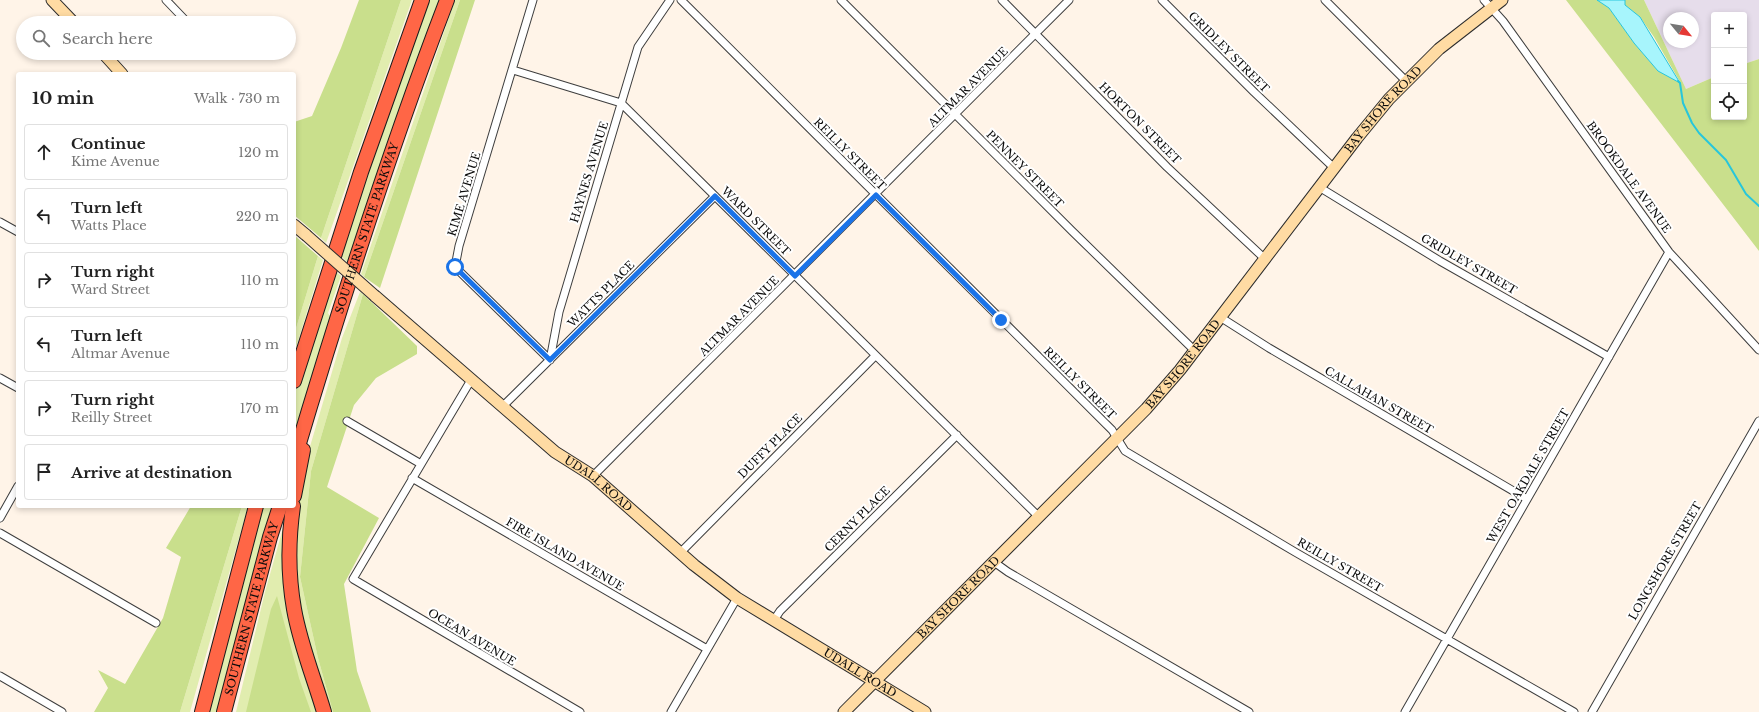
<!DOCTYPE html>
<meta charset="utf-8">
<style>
body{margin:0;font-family:"Libre Baskerville",serif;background:#f6f6f6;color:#222}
.controls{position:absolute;right:12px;top:12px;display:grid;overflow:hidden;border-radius:4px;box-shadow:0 2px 6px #0003}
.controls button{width:36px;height:36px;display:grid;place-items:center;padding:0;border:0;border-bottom:1px solid #e0e0e0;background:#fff;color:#222;font:20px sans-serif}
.compass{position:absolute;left:1663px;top:12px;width:36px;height:36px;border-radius:50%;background:#fff;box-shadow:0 2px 6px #0003;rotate:120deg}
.stop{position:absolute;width:12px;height:12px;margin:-9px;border:3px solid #1a73e8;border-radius:50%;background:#fff}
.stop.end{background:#1a73e8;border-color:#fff;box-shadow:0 1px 4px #0008}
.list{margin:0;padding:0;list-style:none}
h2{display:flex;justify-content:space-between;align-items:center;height:52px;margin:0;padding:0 16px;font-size:17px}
h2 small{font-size:13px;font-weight:400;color:#767676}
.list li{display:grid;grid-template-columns:26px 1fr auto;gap:12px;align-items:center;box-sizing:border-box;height:56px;margin:0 8px 8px;padding:0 8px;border:1px solid #e0e0e0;border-radius:4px}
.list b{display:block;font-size:15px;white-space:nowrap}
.list p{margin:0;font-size:13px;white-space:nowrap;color:#767676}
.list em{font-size:13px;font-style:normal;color:#767676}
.icon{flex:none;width:22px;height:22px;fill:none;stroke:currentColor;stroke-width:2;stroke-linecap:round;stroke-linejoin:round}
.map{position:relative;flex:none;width:1759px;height:712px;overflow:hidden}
.search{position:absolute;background:#fff;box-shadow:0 2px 6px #0003;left:16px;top:16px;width:280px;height:44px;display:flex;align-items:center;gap:10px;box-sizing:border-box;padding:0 14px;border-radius:22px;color:#767676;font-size:15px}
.panel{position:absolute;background:#fff;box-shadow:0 2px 6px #0003;left:16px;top:72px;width:280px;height:436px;border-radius:4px}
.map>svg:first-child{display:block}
</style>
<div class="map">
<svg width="1759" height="712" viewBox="0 0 1759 712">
<rect width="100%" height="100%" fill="#fff4e8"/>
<!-- industrial -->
<path fill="#e6ddeb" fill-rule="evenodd" d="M1644 0H1759V59L1744 64V15H1714V77L1686 89ZM1669 18H1693V42H1669Z"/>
<!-- green -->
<path fill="#e1edaf" d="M401 0H412L326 243 321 238Z
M427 0H440L391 131 348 263 339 254Z
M455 0H460L364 277 361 274Z
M318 256 323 260 294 354V335Z
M333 269 341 276 328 313 330 316 294 437V396Z
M360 292 363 294 311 471 300 577 318 658 333 712H327L306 649 290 532 301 477 342 338Z
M242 506H248L190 712H180Z
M262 506H274L218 712H207Z
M283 528V570L319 712H236L265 592Z"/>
<!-- forest -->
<path fill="#c9df8c" d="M359 0H401L321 238 294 215V122L312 116 341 48Z
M460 0H475L380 288 364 277Z
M1566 0H1597L1609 8 1634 43 1658 71 1680 82 1654 37 1640 17 1625 5V0H1644L1686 89 1714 77V117H1744V64L1759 59V251Z
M294 235 318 256 294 335Z
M363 294 417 346V354L376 378 354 405 327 487 379 518 344 584 357 671 371 712H333L318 658 300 577 311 471Z
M191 506H242L180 712H94L108 688 98 670 125 684 163 618 181 557 166 548Z
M277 596 299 678 311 712H246L271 609Z"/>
<!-- water -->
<path fill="#a7f5fc" stroke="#27c6db" d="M1597 0H1625V5L1640 17 1680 83 1658 71 1634 43 1609 8Z"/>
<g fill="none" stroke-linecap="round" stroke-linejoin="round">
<!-- stream -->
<path stroke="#27c6db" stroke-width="2" d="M1678 81 1680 83 1683 103 1692 123 1699 133 1726 160 1746 194 1759 206"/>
<defs>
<path id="street" d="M166 0 188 23
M533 0 459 246 455 267 550 360
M681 0 1112 430 1125 451 1295 552 1574 712
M841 0 1072 231 1195 351
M1002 0 1167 167 1265 259
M1162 0 1254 92 1334 168
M1325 0 1406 81
M1484 0 1503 21 1669 252 1759 350
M513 70 621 103 1039 517
M1319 187 1440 261 1609 357
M0 222 18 232
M1220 317 1269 348 1527 499
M550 360 559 312 638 47 670 0
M0 378 18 388
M471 380 353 579 580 712
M502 407 715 196
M347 421 421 464
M593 476 1069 0
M412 478 707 649
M0 518 18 486
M0 533 156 623
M680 553 875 356
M994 562 1008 572 1249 712
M774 620 780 611 957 435
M0 676 62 712
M671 712 737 598
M1405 712 1669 252
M1592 712 1759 421"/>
<g id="secondary">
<path d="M52 0 74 23"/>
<path d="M103 53 122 74"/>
<path d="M294 225 306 235"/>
<path id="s1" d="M375 296 555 452 593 476 694 565 737 598 925 712"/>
<path id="s2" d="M844 712 1146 409 1180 370 1357 138 1389 99 1439 49 1502 0"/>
</g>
<g id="highway">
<path d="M294 381 361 172 422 0"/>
<path id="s3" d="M294 460C340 305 389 151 447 0"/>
<path d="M294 496 303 450"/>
<path d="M293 506C288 541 288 575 294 609 300 644 314 678 324 712"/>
<path d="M202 712 256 506"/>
<path id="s4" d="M224 712 270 537 280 506"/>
</g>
</defs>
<!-- street casing -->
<use href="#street" stroke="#3e3e3e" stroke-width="9"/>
<!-- secondary casing -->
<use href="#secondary" stroke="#2d2d2d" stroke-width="13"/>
<!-- highway casing -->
<use href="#highway" stroke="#1c1c1c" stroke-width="16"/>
<!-- street -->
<use href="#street" stroke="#fff" stroke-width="7"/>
<!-- secondary -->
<use href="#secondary" stroke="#ffdba3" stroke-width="11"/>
<!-- highway -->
<use href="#highway" stroke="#ff6646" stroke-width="14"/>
<defs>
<path id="secondary-bridge" d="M306 235 375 296"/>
</defs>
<!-- secondary-bridge casing -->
<use href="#secondary-bridge" stroke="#2d2d2d" stroke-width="13" stroke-linecap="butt"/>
<!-- secondary-bridge -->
<use href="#secondary-bridge" stroke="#ffdba3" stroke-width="11"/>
</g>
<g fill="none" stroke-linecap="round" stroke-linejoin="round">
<!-- route -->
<path stroke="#1a73e8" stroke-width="5" d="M455 267 550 360 715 196 795 276 876 195 1001 320"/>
</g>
<g text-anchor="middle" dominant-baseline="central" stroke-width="4" stroke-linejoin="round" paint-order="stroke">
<!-- street labels -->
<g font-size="11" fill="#0b0b0b" stroke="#fff">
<text transform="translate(1229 52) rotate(45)">GRIDLEY STREET</text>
<text transform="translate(968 87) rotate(-45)">ALTMAR AVENUE</text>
<text stroke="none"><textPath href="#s2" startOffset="810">BAY SHORE ROAD</textPath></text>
<text transform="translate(1140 123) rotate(45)">HORTON STREET</text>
<text transform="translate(850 154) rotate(45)">REILLY STREET</text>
<text transform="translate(1025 169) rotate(45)">PENNEY STREET</text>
<text transform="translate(589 172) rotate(-73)">HAYNES AVENUE</text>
<text transform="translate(1629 177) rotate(54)">BROOKDALE AVENUE</text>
<text transform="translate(464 194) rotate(-73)">KIME AVENUE</text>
<text transform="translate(756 221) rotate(45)">WARD STREET</text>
<text stroke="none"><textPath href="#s3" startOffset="243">SOUTHERN STATE PARKWAY</textPath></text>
<text transform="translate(1469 264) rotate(30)">GRIDLEY STREET</text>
<text transform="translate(601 294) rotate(-45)">WATTS PLACE</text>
<text transform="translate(739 316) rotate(-45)">ALTMAR AVENUE</text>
<text stroke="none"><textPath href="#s2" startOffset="486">BAY SHORE ROAD</textPath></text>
<text transform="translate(1080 383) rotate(45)">REILLY STREET</text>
<text transform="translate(1379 400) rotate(30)">CALLAHAN STREET</text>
<text transform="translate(770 446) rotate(-45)">DUFFY PLACE</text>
<text transform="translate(1528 476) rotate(-60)">WEST OAKDALE STREET</text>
<text stroke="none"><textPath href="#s1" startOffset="292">UDALL ROAD</textPath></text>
<text transform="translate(857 519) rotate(-45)">CERNY PLACE</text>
<text transform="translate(565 554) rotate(30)">FIRE ISLAND AVENUE</text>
<text transform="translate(1665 561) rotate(-60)">LONGSHORE STREET</text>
<text transform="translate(1340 565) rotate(30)">REILLY STREET</text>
<text stroke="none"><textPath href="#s2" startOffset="162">BAY SHORE ROAD</textPath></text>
<text stroke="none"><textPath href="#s4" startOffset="107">SOUTHERN STATE PARKWAY</textPath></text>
<text transform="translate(472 637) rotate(31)">OCEAN AVENUE</text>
<text stroke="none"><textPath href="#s1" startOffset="616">UDALL ROAD</textPath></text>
</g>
</g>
</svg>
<div class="controls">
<button>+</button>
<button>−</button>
<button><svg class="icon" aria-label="locate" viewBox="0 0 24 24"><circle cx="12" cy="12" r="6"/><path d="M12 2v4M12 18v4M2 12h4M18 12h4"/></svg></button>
</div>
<svg class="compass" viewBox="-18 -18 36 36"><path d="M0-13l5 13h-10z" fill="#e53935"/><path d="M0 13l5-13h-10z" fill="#767676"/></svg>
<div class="stop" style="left:455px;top:267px"></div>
<div class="stop end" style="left:1001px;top:320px"></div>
<div class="search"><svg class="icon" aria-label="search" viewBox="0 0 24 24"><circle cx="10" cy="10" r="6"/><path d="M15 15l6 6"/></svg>Search here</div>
<section class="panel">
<h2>10 min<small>Walk · 730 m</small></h2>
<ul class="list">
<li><svg class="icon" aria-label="ahead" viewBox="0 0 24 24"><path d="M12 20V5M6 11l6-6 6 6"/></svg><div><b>Continue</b><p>Kime Avenue</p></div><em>120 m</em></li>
<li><svg class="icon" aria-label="left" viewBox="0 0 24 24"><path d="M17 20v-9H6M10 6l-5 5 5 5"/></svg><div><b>Turn left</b><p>Watts Place</p></div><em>220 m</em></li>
<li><svg class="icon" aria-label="right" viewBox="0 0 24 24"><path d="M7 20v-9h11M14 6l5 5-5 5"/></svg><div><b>Turn right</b><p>Ward Street</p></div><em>110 m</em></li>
<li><svg class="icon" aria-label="left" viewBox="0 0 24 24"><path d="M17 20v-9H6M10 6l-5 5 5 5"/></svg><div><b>Turn left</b><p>Altmar Avenue</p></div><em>110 m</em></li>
<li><svg class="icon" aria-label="right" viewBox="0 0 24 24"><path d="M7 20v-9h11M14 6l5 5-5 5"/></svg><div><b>Turn right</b><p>Reilly Street</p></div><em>170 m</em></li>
<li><svg class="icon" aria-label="arrive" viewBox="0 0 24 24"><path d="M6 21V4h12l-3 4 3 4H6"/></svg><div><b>Arrive at destination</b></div></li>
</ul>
</section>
</div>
